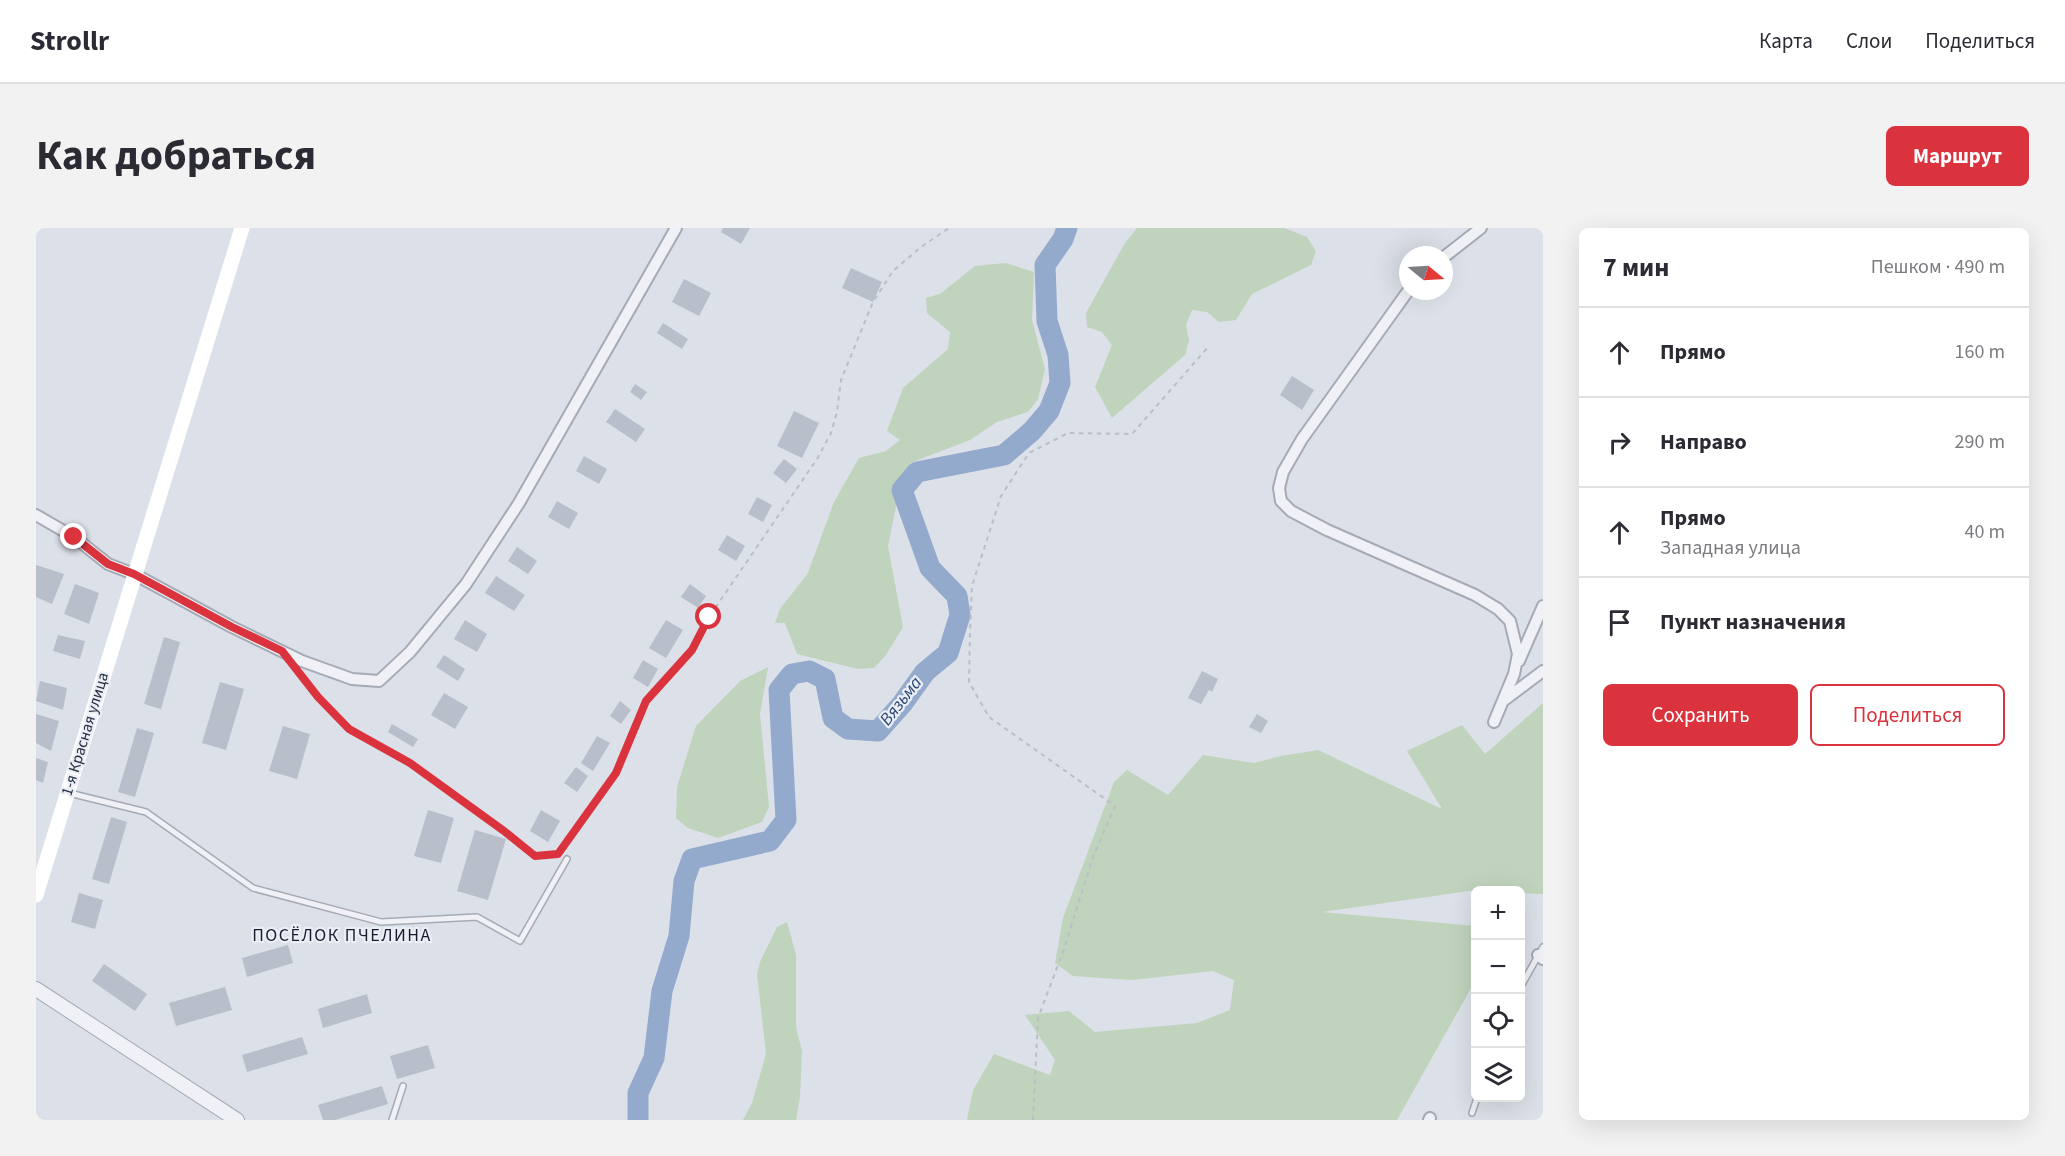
<!DOCTYPE html>
<html lang="ru">
<meta charset="utf-8">
<style>
body{margin:0;font-family:"Source Sans 3",sans-serif;background:#f2f2f3;color:#2b2b33}
.controls{position:absolute;right:18px;bottom:18px;display:grid;overflow:hidden;border-radius:9px;box-shadow:0 6px 24px #0002}
.controls button{width:54px;height:54px;display:grid;place-items:center;padding:0;border:0;border-bottom:2px solid #e1e1e2;background:#fff;color:#2b2b33;font:30px sans-serif}
.compass{position:absolute;left:1363px;top:18px;width:54px;height:54px;border-radius:50%;background:#fff;box-shadow:0 6px 24px #0002;rotate:108deg}
.stop{position:absolute;width:18px;height:18px;margin:-14px;border:4px solid #da333e;border-radius:50%;background:#fff}
.stop.end{background:#da333e;border-color:#fff;box-shadow:0 2px 6px #0008}
.list{margin:0;padding:0;list-style:none}
h2{display:flex;justify-content:space-between;align-items:center;height:78px;margin:0;padding:0 24px;font-size:26px}
h2 small{font-size:20px;font-weight:400;color:#7c7c81}
.list li{display:grid;grid-template-columns:39px 1fr auto;gap:18px;align-items:center;box-sizing:border-box;height:90px;padding:0 24px;border-top:2px solid #e1e1e2}
.list b{display:block;font-size:22px;white-space:nowrap}
.list p{margin:0;font-size:20px;white-space:nowrap;color:#7c7c81}
.list em{font-size:20px;font-style:normal;color:#7c7c81}
.actions{display:flex;gap:12px;padding:18px 24px}
.actions a{flex:1;padding:14px 0;border:2px solid #da333e;border-radius:9px;text-align:center;font-size:21px;color:#da333e}
.actions .main{background:#da333e;color:#fff}
.icon{flex:none;width:33px;height:33px;fill:none;stroke:currentColor;stroke-width:2;stroke-linecap:round;stroke-linejoin:round}
.map{position:relative;flex:none;width:1507px;height:892px;overflow:hidden;border-radius:9px}
header{display:flex;align-items:center;gap:36px;box-sizing:border-box;height:84px;padding:0 30px;background:#fff;border-bottom:2px solid #e1e1e2}
header strong{font-size:28px}
nav{display:flex;gap:33px;margin-inline-start:auto;font-size:21px}
.intro{display:flex;align-items:center;justify-content:space-between;box-sizing:border-box;height:144px;padding:0 36px}
h1{margin:0;font-size:42px}
.button{padding:15px 27px;border-radius:9px;background:#da333e;color:#fff;font-size:21px;font-weight:700}
main{display:flex;gap:36px;padding:0 36px}
aside{flex:1;background:#fff;border-radius:9px;box-shadow:0 6px 24px #0002}
.map>svg:first-child{display:block}
</style>
<header>
<strong>Strollr</strong>
<nav><a>Карта</a><a>Слои</a><a>Поделиться</a></nav>
</header>
<div class="intro"><h1>Как добраться</h1><a class="button">Маршрут</a></div>
<main>
<div class="map">
<svg width="1507" height="892" viewBox="0 0 1507 892">
<rect width="100%" height="100%" fill="#dce0e8"/>
<!-- green -->
<path fill="#c0d3bc" d="M1101 0H1248L1271 9 1280 23 1275 37 1216 66 1200 92 1183 94 1171 84 1156 82 1150 97 1153 112 1149 127 1076 190 1059 159 1076 117 1066 104 1051 99 1050 85 1089 15Z
M970 35 998 44 996 92 1009 141 1002 171 992 184 961 194 934 212 874 235 863 264 852 318 867 399 850 427 838 440 822 441 761 426 749 395H739L744 381 772 345 798 274 823 230 850 223 864 212 851 203 867 160 912 121 914 104 891 85 890 70 904 66 939 38Z
M732 439 724 486 733 579 726 594 682 610 652 600 640 590 641 559 660 498 704 453Z
M1507 475V666L1485 665 1484 662H1440L1286 684 1439 698V753L1361 892H931L937 862 958 826 1014 847 1019 832 989 787 1033 783 1059 804 1161 795 1194 782 1198 752 1177 743 1096 752 1037 748 1019 735 1027 690 1078 554 1091 542 1132 567 1167 527 1218 535 1245 528 1282 522 1406 581 1371 523 1426 497 1449 526Z
M751 694 760 727V799L766 823 764 869 760 892H707L716 875 730 826 721 746 724 734 741 699Z"/>
<g fill="none" stroke-linecap="round" stroke-linejoin="round">
<!-- river -->
<path stroke="#93aacc" stroke-width="21" d="M602 892V865L618 830 626 763 643 708 648 653 656 631 734 613 750 592 743 462 756 446 773 443 789 451 797 490 812 501 842 503 866 476 889 444 912 425 924 387 921 368 894 340 866 262 881 244 968 227 996 203 1013 183 1024 155 1022 127 1011 93 1009 37 1027 11 1031 0"/>
</g>
<!-- building -->
<path fill="#b9becb" d="M687 0H714L705 16 685 4Z
M815 40 846 54 837 74 806 60Z
M648 51 675 65 663 88 636 74Z
M627 95 652 111 646 121 621 105Z
M1256 148 1278 162 1266 182 1244 167Z
M599 156 611 164 605 172 594 164Z
M579 181 609 201 600 214 570 194Z
M758 183 783 195 766 230 741 218Z
M548 228 571 241 563 256 540 243Z
M748 231 761 241 750 255 737 245Z
M721 269 736 277 727 294 712 286Z
M521 273 542 285 533 301 512 289Z
M691 307 709 318 700 333 682 322Z
M481 319 501 333 492 346 472 333Z
M0 337 28 346 16 376 0 369Z
M460 348 489 367 478 383 449 365Z
M39 356 63 365 53 396 28 386Z
M654 356 670 368 662 380 645 369Z
M429 392 451 406 441 424 418 411Z
M630 392 647 402 630 430 613 420Z
M22 407 49 413 44 431 17 423Z
M128 409 144 414 125 481 108 476Z
M408 427 429 441 422 453 400 439Z
M607 432 622 441 612 459 597 450Z
M1166 443 1182 451 1176 464 1173 462 1165 476 1152 470Z
M4 453 31 460 27 482 0 473Z
M184 454 208 461 190 522 166 515Z
M408 465 432 479 419 501 395 487Z
M584 473 595 482 585 496 574 488Z
M0 486 23 493 15 523 0 515Z
M1221 486 1232 493 1225 505 1213 499Z
M356 496 382 511 377 519 352 504Z
M247 498 274 506 261 551 233 543Z
M101 500 118 505 99 569 82 564Z
M561 508 574 515 557 543 545 535Z
M0 530 12 534 7 555 0 552Z
M540 539 552 548 541 564 528 555Z
M392 582 418 590 405 635 378 628Z
M505 582 524 593 512 614 494 603Z
M75 589 91 594 73 656 56 651Z
M439 602 470 611 452 672 421 663Z
M43 665 67 672 59 701 35 694Z
M252 717 257 735 211 749 206 730Z
M68 736 111 766 99 783 56 753Z
M189 759 196 782 140 798 133 775Z
M331 766 336 785 287 800 282 781Z
M266 809 272 826 211 844 206 827Z
M392 817 399 840 361 851 354 828Z
M346 858 352 876 299 892H287L282 877Z"/>
<g fill="none" stroke-linecap="round" stroke-linejoin="round">
<defs>
<path id="service" d="M33 565 110 584 217 660 345 694 441 689 484 713 531 631
M1484 760 1507 719
M1436 885 1441 870
M356 892 367 858"/>
<path id="minor" d="M1408 29 1445 0
M1372 63 1266 211 1247 244 1243 260 1245 273 1255 283 1291 302 1439 367 1462 381 1474 393 1482 426 1478 446 1458 494
M0 287 38 309 72 336 98 346 196 399 266 433 316 451 343 453 374 424 430 356 483 275 640 0
M1483 433 1507 378
M1467 473 1507 443
M1502 727 1507 731
M1393 892 1394 890"/>
<path id="tertiary" d="M0 761 201 892"/>
</defs>
<!-- service casing -->
<use href="#service" stroke="#a5aab5" stroke-width="8"/>
<!-- minor casing -->
<use href="#minor" stroke="#a5aab5" stroke-width="14"/>
<!-- tertiary casing -->
<use href="#tertiary" stroke="#a5aab5" stroke-width="16"/>
<!-- path -->
<path stroke="#babec6" stroke-width="2" stroke-dasharray="4.5 4.5" stroke-linecap="butt" d="M262 443 282 469 313 501 374 535 467 603 499 629 521 626 580 545 610 473 656 421 673 389 781 231 795 205 801 184 805 152 837 74 857 43 885 19 913 0
M997 892 1002 790 1028 721 1057 629 1079 578 953 489 933 454 934 404 936 358 965 268 993 225 1032 205 1096 206 1173 118"/>
<!-- service -->
<use href="#service" stroke="#eff1f6" stroke-width="5"/>
<!-- minor -->
<use href="#minor" stroke="#eff1f6" stroke-width="10"/>
<!-- tertiary -->
<use href="#tertiary" stroke="#eff1f6" stroke-width="14"/>
<!-- secondary -->
<path stroke="#fff" stroke-width="15" d="M0 667 206 0"/>
</g>
<g fill="none" stroke-linecap="round" stroke-linejoin="round">
<!-- route -->
<path stroke="#da333e" stroke-width="8" d="M38 309 72 336 98 346 196 399 246 423 282 469 313 501 374 535 468 603 499 628 522 626 580 545 610 473 656 422 673 389"/>
</g>
<g text-anchor="middle" dominant-baseline="central" stroke-width="4.5" stroke-linejoin="round" paint-order="stroke">
<!-- street labels -->
<g font-size="16" fill="#242c3f" stroke="#ebeff5">
<text transform="translate(49 506) rotate(-73)">1-я Красная улица</text>
</g>
<!-- water labels -->
<g font-size="18" font-style="italic" fill="#2b4677" stroke="#ebeff5">
<text transform="translate(865 473) rotate(-52)">Вязьма</text>
</g>
<!-- neighbourhood labels -->
<g font-size="18" letter-spacing="1.5" fill="#171d30" stroke="#ebeff5">
<text x="306" y="707">ПОСЁЛОК ПЧЕЛИНА</text>
</g>
</g>
</svg>
<div class="controls">
<button>+</button>
<button>−</button>
<button><svg class="icon" aria-label="locate" viewBox="0 0 24 24"><circle cx="12" cy="12" r="6"/><path d="M12 2v4M12 18v4M2 12h4M18 12h4"/></svg></button>
<button><svg class="icon" aria-label="layers" viewBox="0 0 24 24"><path d="M12 4l9 5-9 5-9-5zM3 14l9 5 9-5"/></svg></button>
</div>
<svg class="compass" viewBox="-18 -18 36 36"><path d="M0-13l5 13h-10z" fill="#e53935"/><path d="M0 13l5-13h-10z" fill="#7c7c81"/></svg>
<div class="stop" style="left:673px;top:389px"></div>
<div class="stop end" style="left:38px;top:309px"></div>
</div>
<aside>
<h2>7 мин<small>Пешком · 490 m</small></h2>
<ul class="list">
<li><svg class="icon" aria-label="ahead" viewBox="0 0 24 24"><path d="M12 20V5M6 11l6-6 6 6"/></svg><div><b>Прямо</b></div><em>160 m</em></li>
<li><svg class="icon" aria-label="right" viewBox="0 0 24 24"><path d="M7 20v-9h11M14 6l5 5-5 5"/></svg><div><b>Направо</b></div><em>290 m</em></li>
<li><svg class="icon" aria-label="ahead" viewBox="0 0 24 24"><path d="M12 20V5M6 11l6-6 6 6"/></svg><div><b>Прямо</b><p>Западная улица</p></div><em>40 m</em></li>
<li><svg class="icon" aria-label="arrive" viewBox="0 0 24 24"><path d="M6 21V4h12l-3 4 3 4H6"/></svg><div><b>Пункт назначения</b></div></li>
</ul>
<div class="actions"><a class="main">Сохранить</a><a>Поделиться</a></div>
</aside>
</main>
